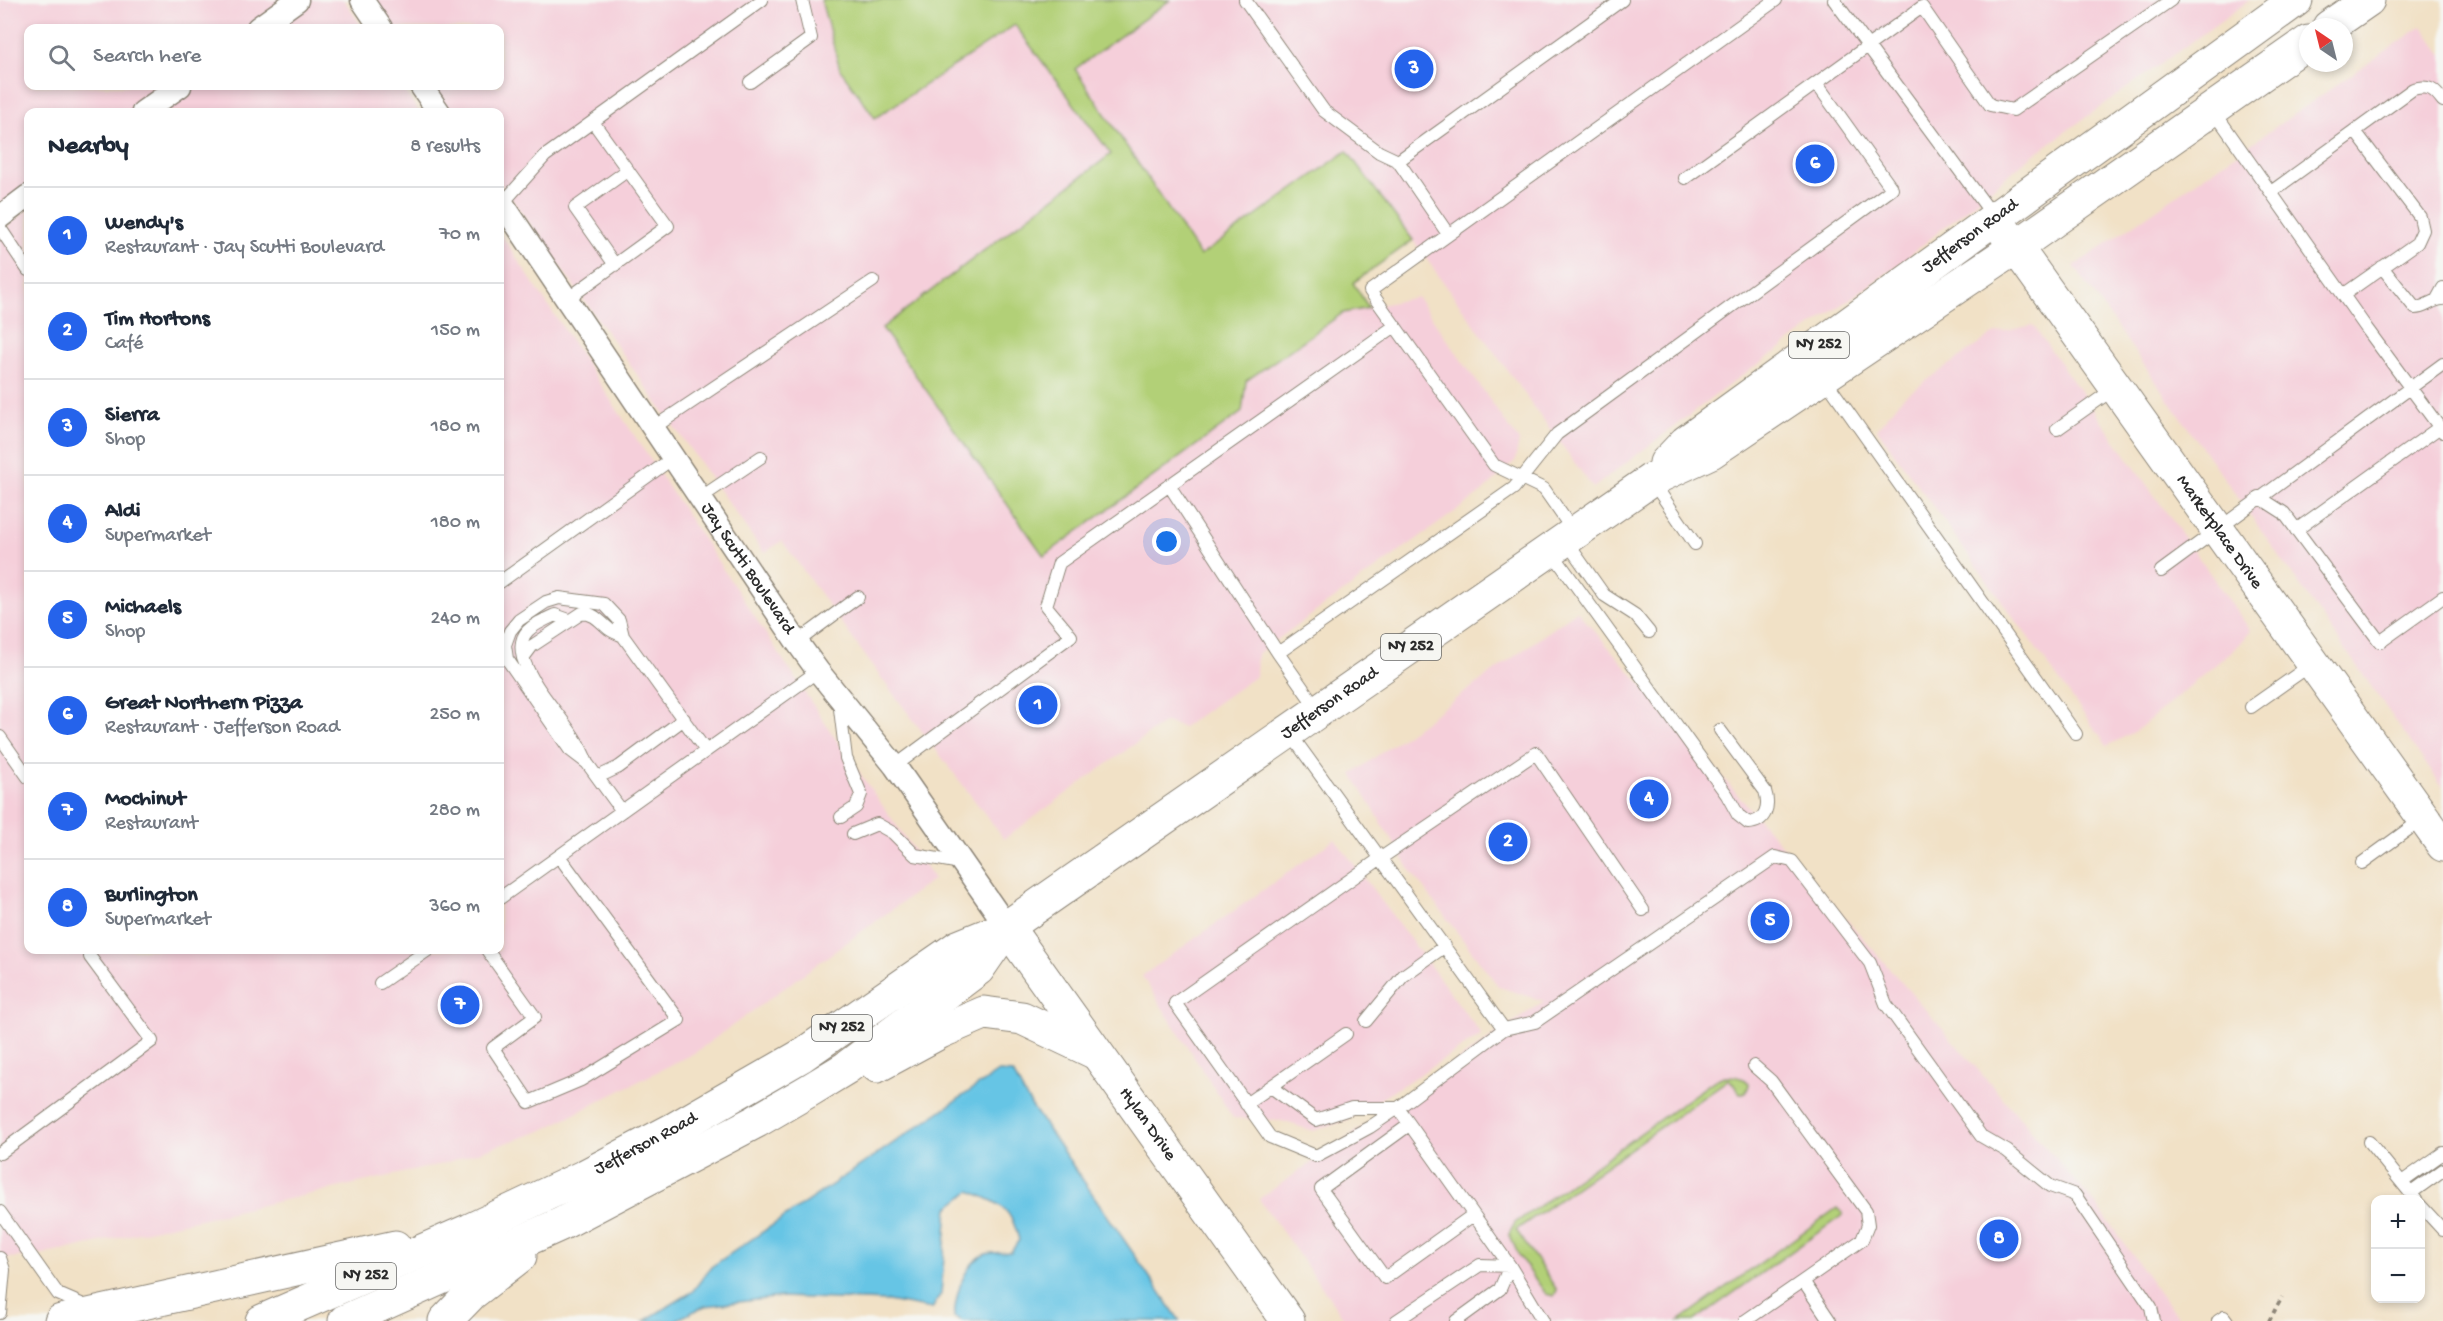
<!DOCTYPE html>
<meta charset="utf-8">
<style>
body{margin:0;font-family:"Gochi Hand",sans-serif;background:#f2f2f3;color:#1f2937}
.controls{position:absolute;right:18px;bottom:18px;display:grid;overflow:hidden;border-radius:12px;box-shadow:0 3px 9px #0003}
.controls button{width:54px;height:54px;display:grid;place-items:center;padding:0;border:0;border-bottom:2px solid #e0e1e3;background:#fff;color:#1f2937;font:30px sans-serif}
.compass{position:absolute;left:2299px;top:18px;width:54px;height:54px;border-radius:50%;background:#fff;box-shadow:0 3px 9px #0003;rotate:325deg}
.you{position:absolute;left:1167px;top:542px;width:21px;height:21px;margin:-15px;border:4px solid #fff;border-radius:50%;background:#1a73e8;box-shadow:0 0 0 9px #1a73e833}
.badge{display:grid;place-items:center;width:39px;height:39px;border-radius:50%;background:#2563eb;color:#fff;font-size:20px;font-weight:700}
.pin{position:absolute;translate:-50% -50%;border:3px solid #fff;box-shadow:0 2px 6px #0006}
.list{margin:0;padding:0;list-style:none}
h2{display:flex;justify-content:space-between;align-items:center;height:78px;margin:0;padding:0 24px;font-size:26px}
h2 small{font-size:20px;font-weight:400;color:#747a83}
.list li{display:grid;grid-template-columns:39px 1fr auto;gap:18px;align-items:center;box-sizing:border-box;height:96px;padding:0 24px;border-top:2px solid #e0e1e3}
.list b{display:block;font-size:22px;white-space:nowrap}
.list p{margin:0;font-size:20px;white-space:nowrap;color:#747a83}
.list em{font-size:20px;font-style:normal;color:#747a83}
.icon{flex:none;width:33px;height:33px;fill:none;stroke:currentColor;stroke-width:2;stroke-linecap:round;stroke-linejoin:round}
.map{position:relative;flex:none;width:2443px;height:1321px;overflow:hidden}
.search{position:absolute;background:#fff;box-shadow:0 3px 9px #0003;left:24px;top:24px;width:480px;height:66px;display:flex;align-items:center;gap:15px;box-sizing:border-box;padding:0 21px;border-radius:12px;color:#747a83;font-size:22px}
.panel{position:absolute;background:#fff;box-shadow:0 3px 9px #0003;left:24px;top:108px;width:480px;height:846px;border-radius:12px}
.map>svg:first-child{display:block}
</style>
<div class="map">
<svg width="2443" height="1321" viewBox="0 0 2443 1321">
<rect width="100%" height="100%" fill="#f6f6f2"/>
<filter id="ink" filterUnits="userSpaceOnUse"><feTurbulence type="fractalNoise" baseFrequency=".0167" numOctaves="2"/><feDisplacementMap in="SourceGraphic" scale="12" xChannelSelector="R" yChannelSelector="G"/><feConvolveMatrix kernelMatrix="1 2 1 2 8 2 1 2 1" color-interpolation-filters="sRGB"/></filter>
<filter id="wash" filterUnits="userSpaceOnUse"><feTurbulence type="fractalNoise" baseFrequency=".008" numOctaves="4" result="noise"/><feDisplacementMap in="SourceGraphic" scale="24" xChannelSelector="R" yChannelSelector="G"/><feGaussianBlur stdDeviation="1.35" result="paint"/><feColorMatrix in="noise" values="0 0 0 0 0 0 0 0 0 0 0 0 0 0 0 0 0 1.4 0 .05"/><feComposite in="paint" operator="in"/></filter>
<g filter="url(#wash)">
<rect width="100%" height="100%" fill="#f1e1c6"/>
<!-- built -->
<path fill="#f5cfda" d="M0 0H285L246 28H28V86H169L132 112H28V189L0 210Z
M312 0H344L363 28H274Z
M370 0H821L840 69 875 117 1015 25 1111 154 882 328 1044 556 1242 412 1246 381 1344 313 1417 297 1519 441 1515 461 1481 493 1257 654 1256 676 1183 727 1165 722 1004 839 882 679 782 541 764 553 500 182V112H450L431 86H500V28H390Z
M1170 0H2250L2029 158 1898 265 1729 385 1593 488 1348 151 1201 256 1075 69Z
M2422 26 2443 55V788L2074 266Z
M196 86H401L419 112H159Z
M28 209V950H500V233L833 735 934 879 696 1052 539 1132 442 1164 51 1253 0 1259V233Z
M2033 325 2251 631 2233 650 2136 731 2107 746 1877 429 1902 398 1993 334Z
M1577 611 2098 1207 2180 1321H1346L1259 1199 1544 1001 1499 987 1412 873 1352 774Z
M1335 839 1482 1035 1347 1120 1313 1131 1282 1121 1233 1118 1142 976Z"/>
<!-- green -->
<path fill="#b2d077" stroke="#6e7e51" stroke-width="1.5" d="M821 0H1170L1075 69 1200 256 1347 151 1413 240 1353 283 1369 308 1343 313 1246 381 1242 412 1044 556 882 328 1111 154 1015 25 875 118 840 69Z
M1724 1076C1734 1076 1741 1076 1749 1083 1749 1088 1746 1094 1740 1093L1729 1079 1516 1230 1557 1290 1554 1296 1546 1294 1519 1256 1509 1234 1515 1223 1715 1080Z
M1837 1208 1843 1214 1840 1217 1694 1321H1679Z"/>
<!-- water -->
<path fill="#66c5e5" stroke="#487888" stroke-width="1.5" d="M998 1072 1013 1073 1027 1099 1180 1321H963L954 1317C956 1295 962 1264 986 1254 993 1252 1003 1253 1011 1252L1019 1240C1011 1206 1000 1204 970 1191L948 1208 941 1294 932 1309 888 1301 782 1297 705 1306 674 1321H644L692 1292 711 1267Z"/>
</g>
<g filter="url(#ink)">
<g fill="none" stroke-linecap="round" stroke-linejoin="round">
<defs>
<path id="lane" d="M1245 0 1324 111 1379 152 1398 161
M1834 0 1994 217
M750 82 811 38 802 0
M2213 110 2367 329 2443 432
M1685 178 1922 7 1990 105 2013 110 2171 0
M2271 192 2413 89C2429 85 2434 89 2443 101
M500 206 545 156 762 0
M0 228 28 270
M1448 234 1398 161 1622 0
M615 265 575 208 628 170
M2382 267 2415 308C2426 308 2432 299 2443 299
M2343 295 2417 243 2423 230 2420 217 2355 131
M2437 299 2443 288
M566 300 668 226 593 122
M1395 326 1494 465 1544 489 1574 532
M1824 378 2076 734
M653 428 873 281
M2057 429 2115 388
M1652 481 1695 544
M1169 485 1278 653
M2259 497 2284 513 2380 642 2443 597
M700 498 761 457
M2296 530 2440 427
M1566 541 1604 595 1635 615 1649 632
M1551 551 1727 795 1738 815 1748 823C1766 822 1770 806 1765 791L1720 730
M2161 571 2443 364
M500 582 673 458
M797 642 858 597
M523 658C516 632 533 625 555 615L569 620
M839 701 846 758 861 794 856 807 841 817
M2251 707 2312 664
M1318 710 1278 653 1514 488 1557 434 1892 189 1817 84
M1289 732 1504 1029 1398 1108 1510 1266 1543 1321
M0 737 28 777
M587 763C573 724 536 697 523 658L532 646 582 613C596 614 599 621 609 629 613 632 619 634 623 636
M895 766 1071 636 1046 606 1059 563 1395 326 1370 291 1776 0
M598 777 619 767 684 719
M622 811 587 763 570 750 507 659 505 645 510 631 519 620 546 602 559 598 604 604 619 620 623 636 706 751
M853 834 877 824 893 833 915 855 961 863
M2362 863 2424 818
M500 898 818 671
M487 950 535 1017 493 1048 529 1102 581 1080 679 1020 559 856
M380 983 428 950
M1366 1021 1403 976 1445 946
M1504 1029 1535 1022 1775 857 1792 861 1870 963 1886 1004 1981 1136 2007 1151 2050 1186 2075 1195 2151 1307 2154 1321
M1754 1066 1771 1081 1866 1211 1868 1225 1862 1240 1803 1281 1830 1321
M1271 1087 1316 1120 1352 1108H1398
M1246 1104 1346 1034
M1398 1108 1370 1127 1316 1156 1270 1137 1175 1003 1381 858 1536 753 1643 910
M1409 1125 1321 1189 1385 1278 1473 1215
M2369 1142 2416 1200
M0 1153 152 1041 90 957
M2402 1182 2443 1153
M2411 1193 2443 1170
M2420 1205 2443 1230
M0 1212 58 1294 88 1307
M0 1258 4 1270 0 1313
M1396 1321 1480 1265 1510 1266 1500 1289 1456 1321
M1745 1321 1803 1281
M2218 1321 2224 1317 2227 1321"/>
<g id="street">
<path d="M362 0 381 28"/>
<path d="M258 28 297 0"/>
<path d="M421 86 439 112"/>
<path d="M143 112 180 86"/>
<path id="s1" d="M500 200 797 642 818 671 895 766 1007 927"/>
<path d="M0 217 28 196"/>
</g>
<g id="secondary">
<path id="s2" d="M1995 218 2443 845"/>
<path id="s3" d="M1007 927 1288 1321"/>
</g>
<g id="primary">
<path d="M2329 27 2368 0"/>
<path id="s4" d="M1666 463 1686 442 2296 0"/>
<path d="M877 1066 940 1032 984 1013 1022 1018 1096 1053"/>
<path d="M61 1321 395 1247"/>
<path id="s5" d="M262 1321 470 1230 583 1177 676 1128 801 1056 958 947 1007 927 1651 480 1711 452 2016 247 2308 42"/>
<path d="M345 1321 561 1224 757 1121 810 1090 846 1068 978 969 1007 927"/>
<path d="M445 1321 471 1294 520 1256"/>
</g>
</defs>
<!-- lane casing -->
<use href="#lane" stroke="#8e8678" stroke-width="14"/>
<!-- street casing -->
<use href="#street" stroke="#8e8678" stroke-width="25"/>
<!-- secondary casing -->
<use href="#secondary" stroke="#8e8678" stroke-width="35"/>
<!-- primary casing -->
<use href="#primary" stroke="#8e8678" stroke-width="35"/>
<!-- path -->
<path stroke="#8e8678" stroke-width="4" stroke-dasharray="4.5 4.5" stroke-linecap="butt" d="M2269 1321 2282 1297"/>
<!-- lane -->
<use href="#lane" stroke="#fff" stroke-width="12"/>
<!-- street -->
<use href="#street" stroke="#fff" stroke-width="22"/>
<!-- secondary -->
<use href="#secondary" stroke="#fff" stroke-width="33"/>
<!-- primary -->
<use href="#primary" stroke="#fff" stroke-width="33"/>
</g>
</g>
<g text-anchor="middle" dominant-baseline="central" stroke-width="4.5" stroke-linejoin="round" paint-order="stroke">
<!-- shield labels -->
<g fill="#f6f6f2" stroke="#686867" stroke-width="1.5">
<rect x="1789" y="332" width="60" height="26" rx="4.5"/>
<rect x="1381" y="634" width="60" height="26" rx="4.5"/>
<rect x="812" y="1015" width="60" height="26" rx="4.5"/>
<rect x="336" y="1263" width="60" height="26" rx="4.5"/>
</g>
<g font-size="16" font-weight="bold" fill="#2b2b2b">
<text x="1819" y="345">NY 252</text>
<text x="1411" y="647">NY 252</text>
<text x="842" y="1028">NY 252</text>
<text x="366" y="1276">NY 252</text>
</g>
<!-- street labels -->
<g font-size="18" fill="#2b2b2b" stroke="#f6f6f2">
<text stroke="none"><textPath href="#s4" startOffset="380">Jefferson Road</textPath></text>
<text stroke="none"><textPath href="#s2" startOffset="386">Marketplace Drive</textPath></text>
<text stroke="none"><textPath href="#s1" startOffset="444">Jay Scutti Boulevard</textPath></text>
<text stroke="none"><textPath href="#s5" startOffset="1238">Jefferson Road</textPath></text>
<text stroke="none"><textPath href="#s3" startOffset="242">Hylan Drive</textPath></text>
<text stroke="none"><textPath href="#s5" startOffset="423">Jefferson Road</textPath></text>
</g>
</g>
</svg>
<div class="controls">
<button>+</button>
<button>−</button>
</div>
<svg class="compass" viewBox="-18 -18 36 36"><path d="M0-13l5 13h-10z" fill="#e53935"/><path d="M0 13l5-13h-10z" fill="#747a83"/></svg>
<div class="you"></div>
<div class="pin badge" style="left:1038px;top:705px">1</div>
<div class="pin badge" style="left:1508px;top:842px">2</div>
<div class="pin badge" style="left:1414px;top:69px">3</div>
<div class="pin badge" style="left:1649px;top:799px">4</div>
<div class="pin badge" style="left:1770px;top:921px">5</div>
<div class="pin badge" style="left:1815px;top:164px">6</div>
<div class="pin badge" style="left:460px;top:1005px">7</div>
<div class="pin badge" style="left:1999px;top:1239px">8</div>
<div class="search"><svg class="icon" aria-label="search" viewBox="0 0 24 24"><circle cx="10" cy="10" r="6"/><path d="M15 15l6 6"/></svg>Search here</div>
<section class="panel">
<h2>Nearby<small>8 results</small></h2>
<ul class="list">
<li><span class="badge">1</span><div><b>Wendy's</b><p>Restaurant · Jay Scutti Boulevard</p></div><em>70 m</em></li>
<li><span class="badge">2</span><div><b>Tim Hortons</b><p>Café</p></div><em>150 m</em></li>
<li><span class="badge">3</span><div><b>Sierra</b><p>Shop</p></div><em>180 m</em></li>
<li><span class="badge">4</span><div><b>Aldi</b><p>Supermarket</p></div><em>180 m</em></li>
<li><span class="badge">5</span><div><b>Michaels</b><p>Shop</p></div><em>240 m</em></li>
<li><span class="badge">6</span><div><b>Great Northern Pizza</b><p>Restaurant · Jefferson Road</p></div><em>250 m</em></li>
<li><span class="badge">7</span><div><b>Mochinut</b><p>Restaurant</p></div><em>280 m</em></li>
<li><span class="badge">8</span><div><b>Burlington</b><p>Supermarket</p></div><em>360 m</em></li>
</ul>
</section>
</div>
